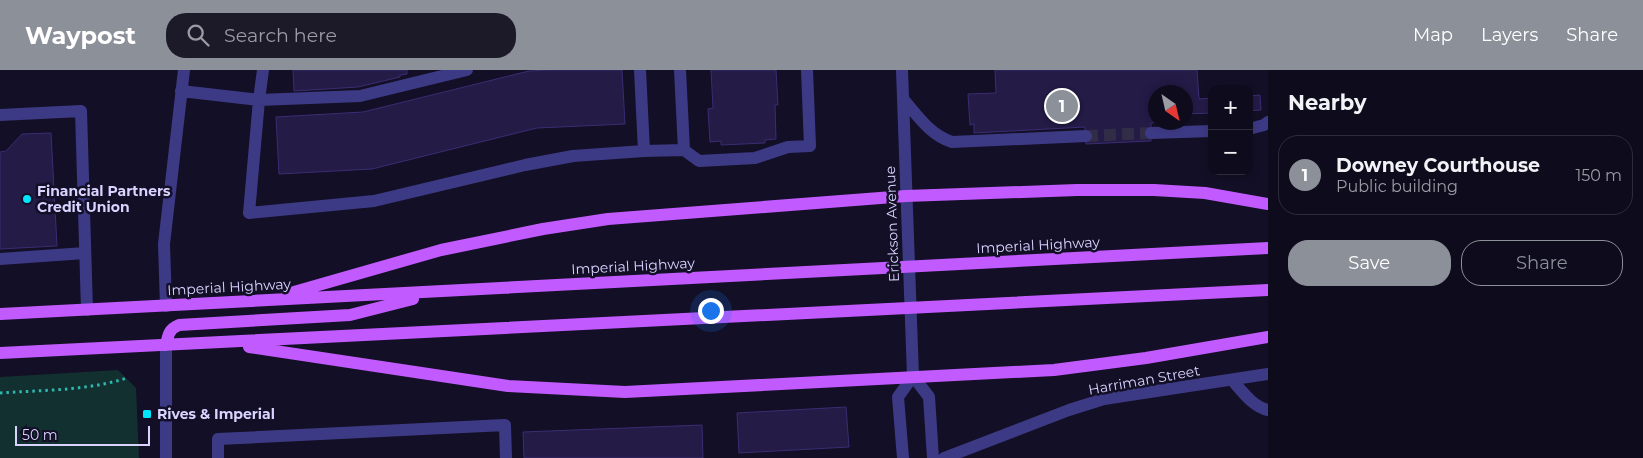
<!DOCTYPE html>
<meta charset="utf-8">
<style>
body{margin:0;font-family:Montserrat,sans-serif;background:#1c1929;color:#f1f3f6}
.controls{position:absolute;right:15px;top:15px;display:grid;overflow:hidden;border-radius:10px;box-shadow:0 2px 8px #0003}
.controls button{width:45px;height:45px;display:grid;place-items:center;padding:0;border:0;border-bottom:1px solid #2e2b3b;background:#0e0b1c;color:#f1f3f6;font:25px sans-serif}
.compass{position:absolute;left:1148px;top:15px;width:45px;height:45px;border-radius:50%;background:#0e0b1c;box-shadow:0 2px 8px #0003;rotate:146deg}
.scale{position:absolute;left:15px;bottom:12px;width:135px;box-sizing:border-box;padding-left:5px;border:2px solid #d9d4ff;border-top:0;font-size:14px;line-height:18px;white-space:nowrap;color:#d9d4ff;-webkit-text-stroke:4px #130f26;paint-order:stroke}
.you{position:absolute;left:710px;top:240px;width:18px;height:18px;margin:-12px;border:4px solid #fff;border-radius:50%;background:#1a73e8;box-shadow:0 0 0 8px #1a73e833}
.badge{display:grid;place-items:center;width:32px;height:32px;border-radius:50%;background:#8c9099;color:#fff;font-size:16px;font-weight:700}
.pin{position:absolute;translate:-50% -50%;border:2px solid #fff;box-shadow:0 1px 5px #0006}
.list{margin:0;padding:0;list-style:none}
h2{display:flex;justify-content:space-between;align-items:center;height:65px;margin:0;padding:0 20px;font-size:21px}
h2 small{font-size:16px;font-weight:400;color:#9b9ba3}
.list li{display:grid;grid-template-columns:32px 1fr auto;gap:15px;align-items:center;box-sizing:border-box;height:80px;margin:0 10px 10px;padding:0 10px;border:1px solid #2e2b3b;border-radius:20px}
.list b{display:block;font-size:19px;white-space:nowrap}
.list p{margin:0;font-size:16px;white-space:nowrap;color:#9b9ba3}
.list em{font-size:16px;font-style:normal;color:#9b9ba3}
.actions{display:flex;gap:10px;padding:15px 20px}
.actions a{flex:1;padding:11px 0;border:1px solid #8c9099;border-radius:20px;text-align:center;font-size:18px;color:#8c9099}
.actions .main{background:#8c9099;color:#fff}
.icon{flex:none;width:28px;height:28px;fill:none;stroke:currentColor;stroke-width:2;stroke-linecap:round;stroke-linejoin:round}
.map{position:relative;flex:none;width:1268px;height:388px;overflow:hidden}
header{display:flex;align-items:center;gap:30px;box-sizing:border-box;height:70px;padding:0 25px;background:#8c9099;color:#fff}
header strong{font-size:24px}
nav{display:flex;gap:28px;margin-inline-start:auto;font-size:18px}
.search{width:350px;height:45px;background:#1c1929;display:flex;align-items:center;gap:12px;box-sizing:border-box;padding:0 18px;border-radius:20px;color:#9b9ba3;font-size:19px}
main{display:flex}
aside{flex:1;background:#0e0b1c}
.map>svg:first-child{display:block}
</style>
<header>
<strong>Waypost</strong>
<div class="search"><svg class="icon" aria-label="search" viewBox="0 0 24 24"><circle cx="10" cy="10" r="6"/><path d="M15 15l6 6"/></svg>Search here</div>
<nav><a>Map</a><a>Layers</a><a>Share</a></nav>
</header>
<main>
<div class="map">
<svg width="1268" height="388" viewBox="0 0 1268 388">
<rect width="100%" height="100%" fill="#130f26"/>
<!-- green -->
<path fill="#12302f" d="M118 300 136 318 139 388H0V307Z"/>
<!-- building -->
<path fill="#241b47" stroke="#3b2d73" d="M293 0H407V4L400 5V7L358 17 294 21Z
M548 0H622L625 54 537 58 372 99 279 104 276 47 363 42 529 1Z
M711 0H776L778 35H775L776 69 765 70V73L721 75V71L710 72 708 39 713 38Z
M995 0H1197L1199 29 1212 28V43L1186 44V22H1156V52H1167L1151 53V71L1086 74 1085 57 974 63V54L970 55 968 24 996 23Z
M1260 25 1261 40 1249 41V26Z
M51 63 57 176 0 179V82L6 81 22 64Z
M846 337 849 377 739 383 737 343Z
M702 355 703 388H524L523 362Z"/>
<g fill="none" stroke-linecap="round" stroke-linejoin="round">
<!-- minor-tunnel -->
<path stroke="#312d47" stroke-width="12" stroke-dasharray="12 6" stroke-linecap="butt" d="M1086 66 1151 63"/>
<!-- path -->
<path stroke="#2fb8b0" stroke-width="3" stroke-dasharray="2.5 4" stroke-linecap="butt" d="M0 323C42 320 86 321 127 308"/>
<!-- minor -->
<path stroke="#3d3a85" stroke-width="12" d="M263 0 259 30 360 26 467 0
M680 0 684 80 699 91 755 88 788 77 810 76 807 0
M902 0 913 306 929 327 933 388
M181 21 259 30 249 143 374 131 525 95 573 86 644 81 640 0
M903 29C918 46 930 65 952 72L1086 66
M0 45 81 41 87 240
M1249 59 1264 55 1268 52
M1151 63 1212 61
M644 81 684 80
M0 189 85 183
M166 236 164 174 184 0
M166 275V388
M1232 310C1242 321 1253 337 1268 340
M218 388V369L505 355 506 388
M903 388 898 327 913 306
M944 388 1069 340 1104 329 1268 304"/>
<!-- major -->
<path stroke="#c25bff" stroke-width="12" d="M287 224 441 180 543 159 608 149 906 126 1077 120H1154L1205 123 1268 134
M0 244 1268 178
M166 275C168 265 169 259 179 255L350 245 413 229
M249 277 508 316 625 322 1054 300 1146 288 1268 267
M0 283 1268 220"/>
</g>
<!-- markers -->
<g fill="#00e5ff" stroke="#130f26" stroke-width="2">
<circle cx="27" cy="129" r="5"/>
<rect x="142" y="339" width="10" height="10" rx="2.5"/>
</g>
<g text-anchor="middle" dominant-baseline="central" stroke-width="5" stroke-linejoin="round" paint-order="stroke">
<!-- poi labels -->
<g font-size="14" font-weight="bold" fill="#d9d4ff" stroke="#130f26" text-anchor="start">
<text x="37" y="121">Financial Partners<tspan x="37" dy="16">Credit Union</tspan></text>
<text x="157" y="344">Rives &amp; Imperial</text>
</g>
<!-- street labels -->
<g font-size="14" fill="#d9d4ff" stroke="#130f26">
<text transform="translate(892 154) rotate(-92)">Erickson Avenue</text>
<text transform="translate(1038 175) rotate(-3)">Imperial Highway</text>
<text transform="translate(633 196) rotate(-3)">Imperial Highway</text>
<text transform="translate(229 217) rotate(-3)">Imperial Highway</text>
<text transform="translate(1144 310) rotate(-10)">Harriman Street</text>
</g>
</g>
</svg>
<div class="controls">
<button>+</button>
<button>−</button>
</div>
<svg class="compass" viewBox="-18 -18 36 36"><path d="M0-13l5 13h-10z" fill="#e53935"/><path d="M0 13l5-13h-10z" fill="#9b9ba3"/></svg>
<div class="scale">50 m</div>
<div class="you"></div>
<div class="pin badge" style="left:1062px;top:36px">1</div>
</div>
<aside>
<h2>Nearby<small></small></h2>
<ul class="list">
<li><span class="badge">1</span><div><b>Downey Courthouse</b><p>Public building</p></div><em>150 m</em></li>
</ul>
<div class="actions"><a class="main">Save</a><a>Share</a></div>
</aside>
</main>
